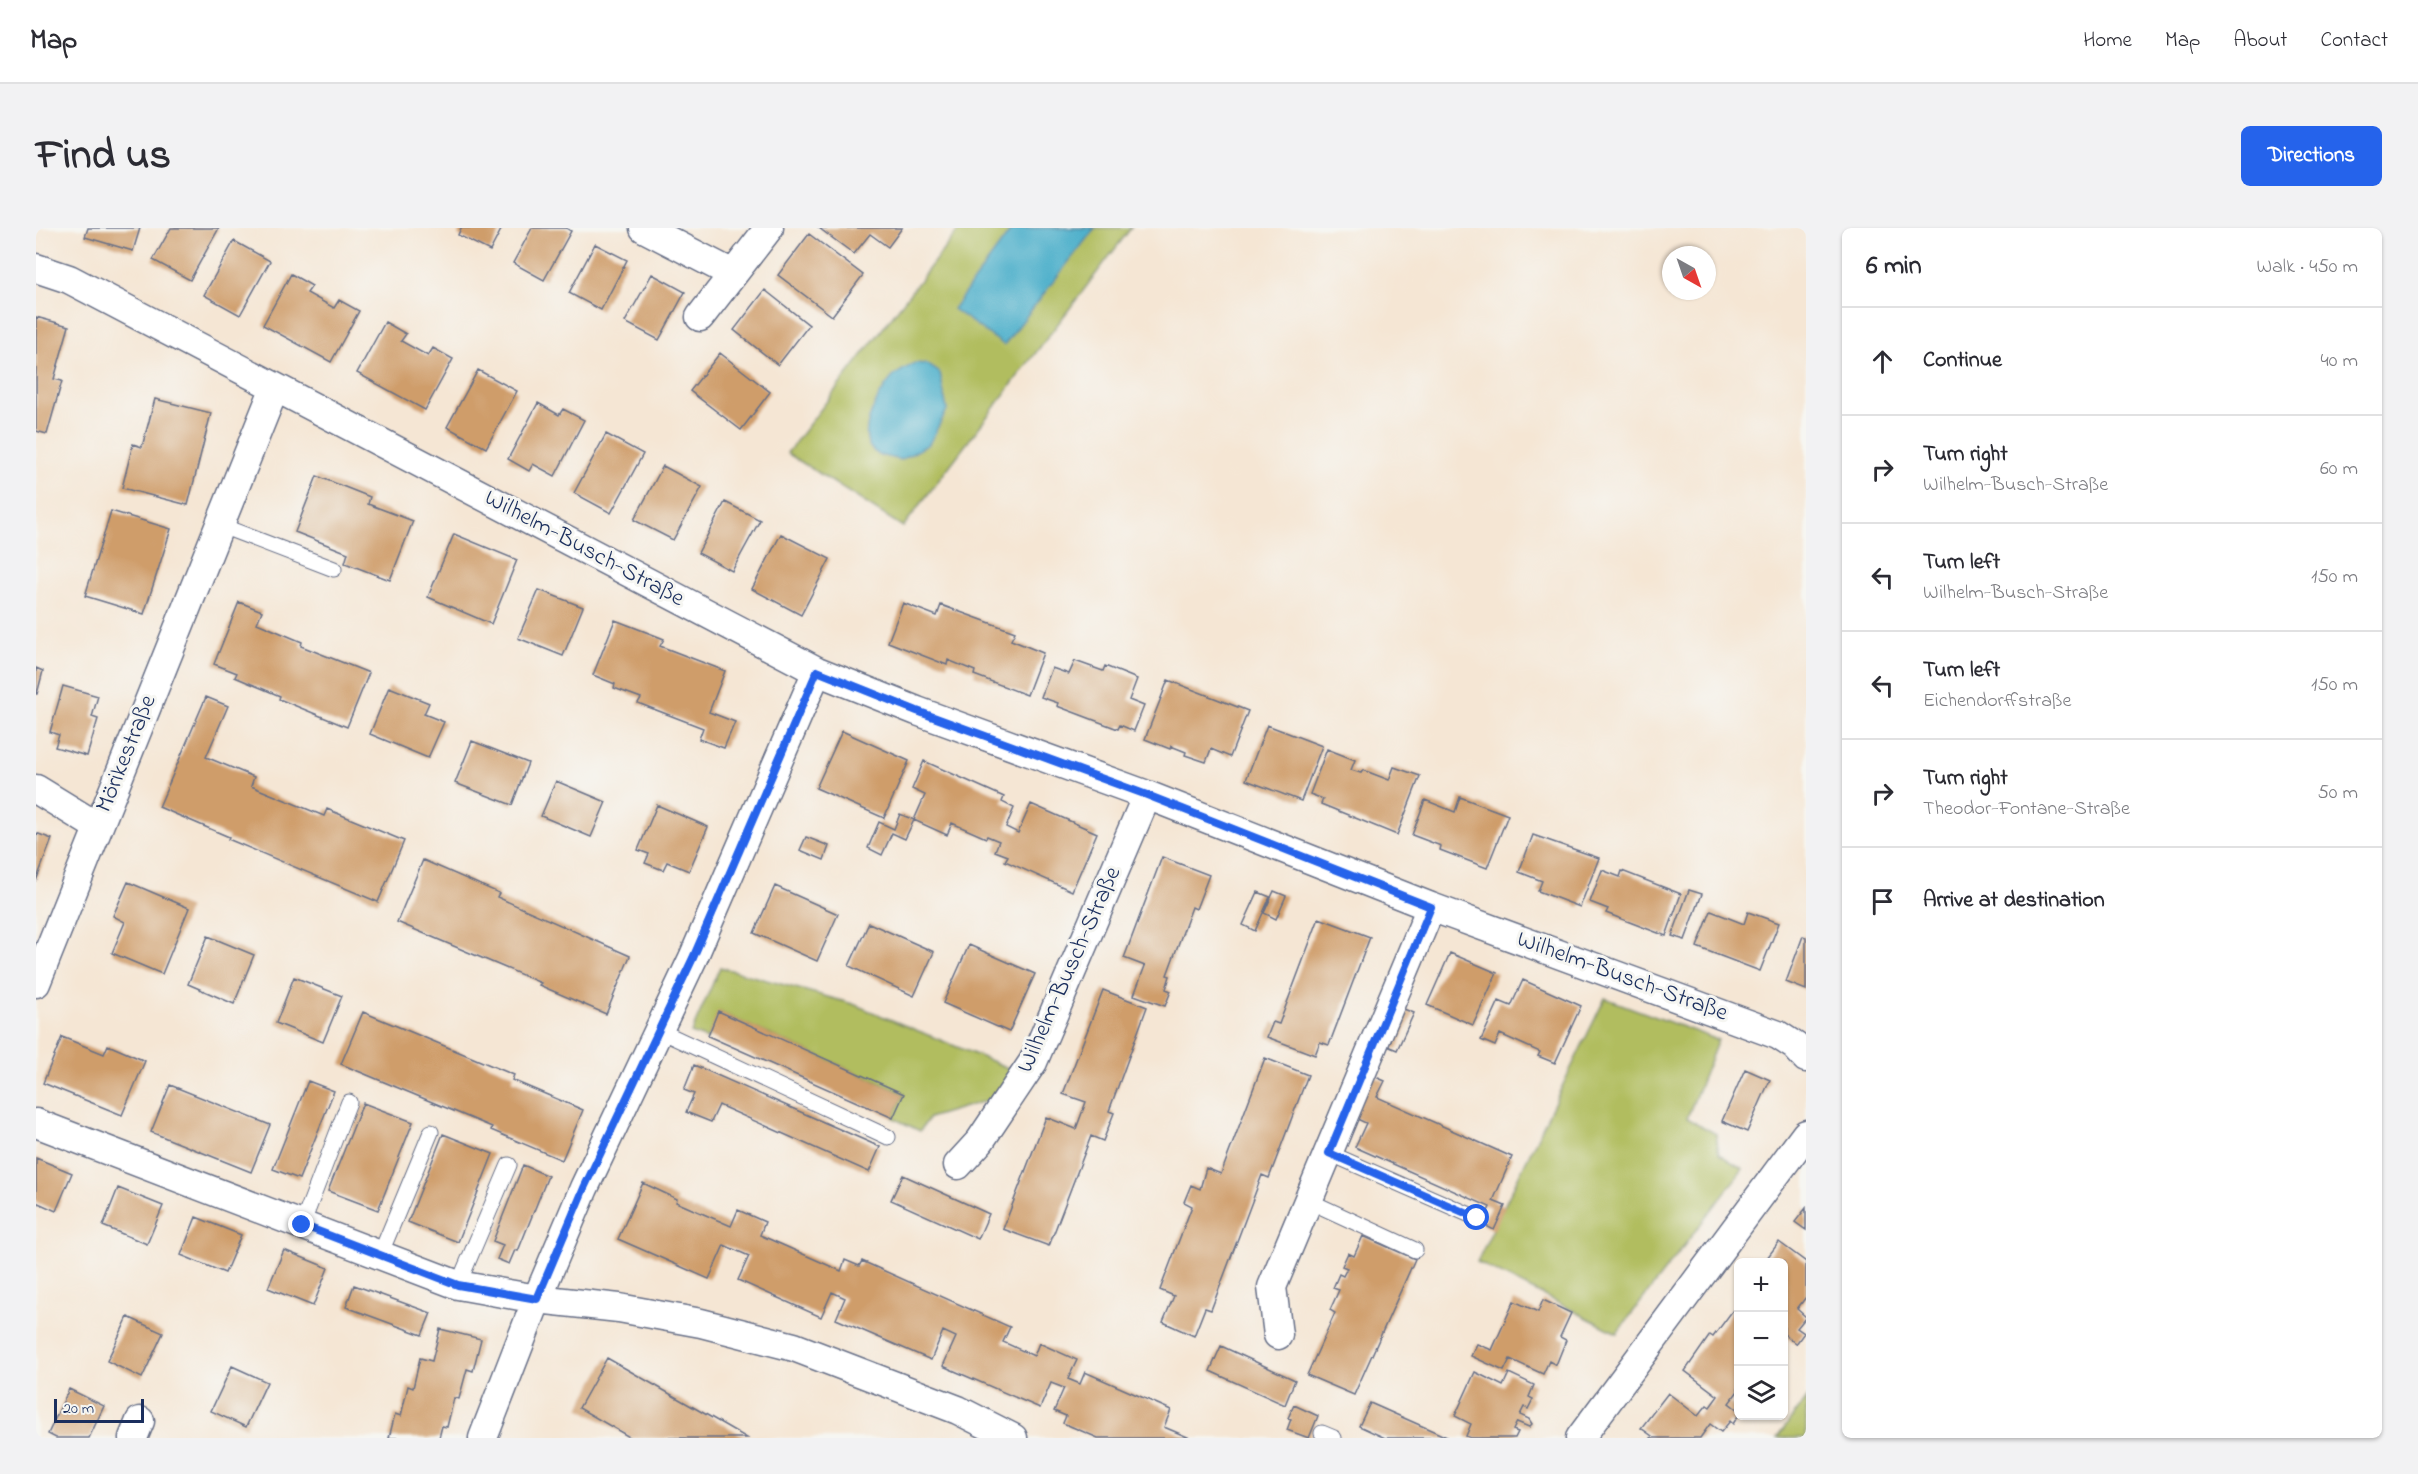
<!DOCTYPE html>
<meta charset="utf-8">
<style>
body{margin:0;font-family:"Indie Flower",sans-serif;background:#f2f2f3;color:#2b2b33}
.controls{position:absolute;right:18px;bottom:18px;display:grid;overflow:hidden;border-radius:9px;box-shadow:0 2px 4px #0004}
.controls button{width:54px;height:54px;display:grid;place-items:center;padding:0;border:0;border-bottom:2px solid #e1e1e2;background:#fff;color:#2b2b33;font:30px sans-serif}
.compass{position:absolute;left:1626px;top:18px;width:54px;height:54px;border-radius:50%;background:#fff;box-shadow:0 2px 4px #0004;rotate:140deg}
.scale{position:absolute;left:18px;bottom:15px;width:90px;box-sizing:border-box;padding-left:6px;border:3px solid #1b2f5e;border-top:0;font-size:16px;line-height:21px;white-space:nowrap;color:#1b2f5e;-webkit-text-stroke:4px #f6f6f2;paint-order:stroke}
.stop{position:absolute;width:18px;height:18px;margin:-14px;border:4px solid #2563eb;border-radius:50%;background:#fff}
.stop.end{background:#2563eb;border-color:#fff;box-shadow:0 2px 6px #0008}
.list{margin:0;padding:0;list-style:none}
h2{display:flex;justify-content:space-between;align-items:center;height:78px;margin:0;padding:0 24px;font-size:26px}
h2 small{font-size:20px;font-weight:400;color:#7c7c81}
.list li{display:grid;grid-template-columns:39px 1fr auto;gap:18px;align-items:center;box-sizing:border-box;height:108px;padding:0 24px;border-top:2px solid #e1e1e2}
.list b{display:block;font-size:22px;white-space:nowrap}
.list p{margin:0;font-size:20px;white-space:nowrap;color:#7c7c81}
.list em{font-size:20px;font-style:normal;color:#7c7c81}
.icon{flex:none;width:33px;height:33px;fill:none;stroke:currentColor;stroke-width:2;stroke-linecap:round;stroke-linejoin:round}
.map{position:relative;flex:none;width:1770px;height:1210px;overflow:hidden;border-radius:9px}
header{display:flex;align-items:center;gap:36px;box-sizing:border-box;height:84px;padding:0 30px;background:#fff;border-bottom:2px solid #e1e1e2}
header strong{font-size:28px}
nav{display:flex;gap:33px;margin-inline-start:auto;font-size:21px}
.intro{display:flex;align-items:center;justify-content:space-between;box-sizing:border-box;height:144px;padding:0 36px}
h1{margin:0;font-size:42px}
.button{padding:15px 27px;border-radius:9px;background:#2563eb;color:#fff;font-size:21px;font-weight:700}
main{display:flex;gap:36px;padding:0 36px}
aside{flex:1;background:#fff;border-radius:9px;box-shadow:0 2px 4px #0004}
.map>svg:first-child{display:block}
</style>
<header>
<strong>Map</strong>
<nav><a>Home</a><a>Map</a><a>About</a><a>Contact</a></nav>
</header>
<div class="intro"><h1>Find us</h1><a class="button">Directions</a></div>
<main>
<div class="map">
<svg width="1770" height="1210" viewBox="0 0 1770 1210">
<rect width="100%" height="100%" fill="#f6f6f2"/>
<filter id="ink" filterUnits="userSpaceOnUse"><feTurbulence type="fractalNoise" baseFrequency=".0167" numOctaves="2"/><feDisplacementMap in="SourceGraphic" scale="12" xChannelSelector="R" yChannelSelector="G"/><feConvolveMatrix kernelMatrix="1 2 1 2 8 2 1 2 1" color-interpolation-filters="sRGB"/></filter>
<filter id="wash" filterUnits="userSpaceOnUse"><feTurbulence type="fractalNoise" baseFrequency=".008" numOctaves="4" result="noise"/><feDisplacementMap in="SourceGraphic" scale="24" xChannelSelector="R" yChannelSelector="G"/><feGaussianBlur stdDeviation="1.35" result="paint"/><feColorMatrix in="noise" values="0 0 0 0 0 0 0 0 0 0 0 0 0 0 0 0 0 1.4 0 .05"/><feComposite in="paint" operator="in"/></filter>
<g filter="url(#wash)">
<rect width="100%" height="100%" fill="#f5e6d4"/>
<!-- green -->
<path fill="#b1bd5f" stroke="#66765e" stroke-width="1.5" d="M924 0H1095L867 299 751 225Z
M684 739 817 776 977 842 966 868 893 890 884 903 857 890 868 866 683 784 671 811 655 805Z
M1569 770 1682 812 1651 890 1680 906 1683 926 1707 941 1581 1105 1441 1034Z
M1770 1171V1210H1741Z"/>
<!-- water -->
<path fill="#4bafca" stroke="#336f94" stroke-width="1.5" d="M985 0H1059L968 117 917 81 975 2Z
M879 135 891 136 904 145 911 182 893 216 865 232C858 230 848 229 842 226 815 212 843 165 855 151 861 144 871 140 879 135Z"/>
<g id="blocks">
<!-- building -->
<path fill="#cf9d6b" d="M52 0H104L97 23 49 9Z
M135 0H183L154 52 117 32Z
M425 0H466L454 23 422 7Z
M496 0H530L535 3 508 52 477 35Z
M783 0H866L852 19 834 6 818 26Z
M773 6 827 47 796 88 742 47Z
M198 13 234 33 204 87 168 67Z
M559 16 591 32 565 82 533 65Z
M255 46 276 58 271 65 298 80 303 72 323 83 295 134 227 97Z
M616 46 649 64 623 112 589 94Z
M729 62 773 97 742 137 698 102Z
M0 89 33 98 18 151 26 153 11 206 0 203Z
M349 94 370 106 365 113 392 128 397 120 417 131 389 182 321 145Z
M684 125 734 164 705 202 654 163Z
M442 142 481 163 450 220 411 199Z
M119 171 175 185 152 277 86 260 97 216 106 219Z
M502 175 523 187 527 181 548 192 519 248 497 236 493 243 472 231Z
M570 206 607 226 575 285 538 265Z
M627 238 666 259 637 312 598 292Z
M281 248 334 269 332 276 377 293 354 352 309 335 312 325 259 304Z
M689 274 724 292 696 343 662 325Z
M75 283 135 301 108 386 49 368Z
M418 306 481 332 455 396 392 369Z
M745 306 794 331 765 387 716 361Z
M503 362 547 379 527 428 482 410Z
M203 374 226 383 221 395 266 414 265 418 333 445 311 499 243 471 244 468 199 449 201 445 178 436Z
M867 375 901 388 905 377 979 404 975 412 1007 425 991 467 938 447 939 443 912 432 911 437 852 414Z
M579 392 628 411 624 418 689 443 673 484 699 494 688 520 663 511 667 500 602 475 605 470 578 460 579 456 557 447Z
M1039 433 1067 443 1069 438 1101 451 1093 472 1108 478 1098 503 1084 497 1082 501 1021 478 1022 475 1005 469 1016 440 1033 446Z
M0 440 7 443 1 466H0Z
M1132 452 1212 483 1194 529 1175 521 1170 534 1149 527 1150 524 1135 518 1134 521 1109 511Z
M27 458 62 468 56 489 62 491 51 528 19 519 23 507 14 504Z
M353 459 393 475 388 486 408 494 392 530 334 506Z
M170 469 192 478 170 529 218 549 215 558 288 588 291 581 368 613 342 674 192 611 193 609 123 579Z
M1231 497 1286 518 1265 573 1210 552Z
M806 503 873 533 848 590 780 560Z
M436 513 492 535 476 577 419 555Z
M1291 521 1319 532 1315 542 1325 545 1327 542 1353 552 1358 539 1384 548 1361 607 1285 576 1287 571 1274 566Z
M888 533 968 569 966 574 978 580 970 599 982 605 995 576 1061 605 1036 663 969 633 972 628 959 623 963 613 951 608 950 610 916 595 911 607 878 592 869 611 856 605 846 627 832 620 843 594 858 601 864 586 878 592 889 567 876 561Z
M520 553 570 574 555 609 505 588Z
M1424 569 1472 587 1451 640 1404 622 1405 618 1376 607 1389 572 1419 584Z
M621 577 672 599 653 643 631 634 627 642 609 635 613 626 602 622Z
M0 605 16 611 0 653Z
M1497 607 1563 630 1544 679 1502 663 1506 653 1483 644Z
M770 609 793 618 788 632 764 622Z
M1126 629 1173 647 1160 681 1156 679 1131 747 1134 748 1130 761 1135 763 1129 778 1098 767 1109 738 1088 730Z
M387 632 463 665 461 669 594 728 570 786 503 757 505 755 361 694Z
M1566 642 1584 649 1586 643 1645 666 1630 708 1570 685 1572 681 1554 674Z
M92 654 153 680 126 746 76 725 89 694 77 688Z
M739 658 802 686 781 733 718 705Z
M1653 662 1666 666 1649 712 1636 708Z
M1238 663 1250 668 1240 691 1228 685Z
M1222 664 1234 669 1219 703 1207 697Z
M1675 683 1708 696 1712 684 1743 695 1724 743 1661 719Z
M1283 690 1334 709 1293 817 1284 814 1279 827 1231 809 1237 794 1243 796Z
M833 695 898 724 878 768 813 738Z
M172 708 218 727 198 776 152 756Z
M1767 708 1770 709V762L1750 754Z
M933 717 999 746 973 804 907 775Z
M1414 725 1461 745 1437 797 1391 777Z
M258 749 306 768 287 814 240 795Z
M1487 752 1545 778 1519 835 1502 828 1504 824 1464 806 1459 818 1445 812 1463 773 1475 778Z
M1067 762 1111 779 1073 883 1078 885 1067 913 1055 908 1013 1018 967 1001 1010 889 1040 901 1050 874 1027 866Z
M1365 780 1378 785 1361 822 1349 817Z
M682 783 868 866 857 890 672 808Z
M327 784 478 847 476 852 547 882 526 932 455 902 456 899 305 836Z
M26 809 68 826 72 817 109 833 86 887 7 855Z
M1229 830 1272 847 1233 950 1226 947 1175 1082 1169 1080 1158 1108 1127 1094 1138 1068 1124 1062 1156 978 1148 974 1155 957 1164 961 1170 940 1185 946Z
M658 837 844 919 833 944 685 878 683 877 675 894 650 884 658 866 648 862Z
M1709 841 1734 852 1711 904 1686 893Z
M1335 847 1349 853 1341 869 1476 929 1457 973 1469 978 1458 1002 1446 996 1454 979 1319 919 1330 895 1317 889Z
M272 853 298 863 263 951 237 941Z
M134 857 234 897 215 944 115 904Z
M327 875 377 894 342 982 292 963Z
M407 906 457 926 422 1014 372 994Z
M0 930 36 945 20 983 0 974Z
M487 937 512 948 482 1023 479 1022 473 1036 461 1031 467 1017 457 1013Z
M867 947 953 986 942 1011 855 972Z
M607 955 641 971 640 974 695 998 702 982 729 994 724 1007 805 1043 809 1032 823 1038 826 1033 974 1099 967 1114 998 1128 1003 1115 1041 1132 1032 1151 1044 1156 1049 1144 1135 1182 1128 1199 1154 1210H1062L1027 1195 1030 1188 1018 1183 1028 1160 1015 1155 1004 1180 907 1138 920 1109 907 1103 895 1132 800 1091 809 1070 796 1064 785 1089 702 1052 713 1028 688 1017 673 1051 582 1011Z
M82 960 127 978 111 1016 67 998Z
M1770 980V1002L1759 994Z
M160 989 205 1007 189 1045 145 1027Z
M1327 1008 1379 1031 1318 1167 1271 1147 1299 1085 1294 1082 1303 1062 1297 1060 1303 1046 1307 1048 1311 1040 1306 1038 1312 1025 1318 1028Z
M1743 1014 1770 1034V1069L1761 1081 1770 1089 1761 1100 1768 1105 1760 1116 1748 1106V1034H1728Z
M248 1022 292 1040 277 1078 232 1060Z
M318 1057 395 1085 386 1107 310 1079Z
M1507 1072 1535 1085 1524 1109 1530 1112 1520 1137 1513 1133 1507 1146 1474 1131 1468 1143 1435 1128 1441 1116 1456 1122 1478 1073 1502 1084Z
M1697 1082 1702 1086V1163L1693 1175 1702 1182V1188L1697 1196 1694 1193 1685 1204 1674 1196 1664 1210H1615L1616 1208 1605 1200 1632 1165 1662 1188 1671 1177 1674 1179 1682 1168 1649 1143 1674 1107 1677 1109Z
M92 1089 127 1105 106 1150 71 1133Z
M404 1101 445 1111 437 1143 431 1141 423 1171 418 1170 411 1199 406 1198 403 1210H353L359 1186 365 1188 372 1158 377 1160 384 1130 396 1133Z
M1185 1118 1259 1152 1249 1177 1174 1143Z
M571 1130 685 1195 711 1210H595L543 1180Z
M196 1138 231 1154 210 1199 175 1183Z
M1439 1144 1467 1158 1473 1145 1498 1157 1493 1169 1497 1171 1492 1181 1488 1179 1484 1187 1493 1191 1496 1196 1493 1199 1481 1194 1477 1202 1482 1204 1479 1210H1435L1430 1208 1435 1196 1419 1188Z
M33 1161 68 1178 53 1210H20L12 1206Z
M1334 1175 1395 1202 1413 1210H1349L1323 1198Z
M1258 1177 1282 1188 1273 1210 1251 1202 1255 1191 1252 1190Z"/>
</g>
</g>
<g filter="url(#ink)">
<use href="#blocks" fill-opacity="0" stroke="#676f87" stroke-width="1.5"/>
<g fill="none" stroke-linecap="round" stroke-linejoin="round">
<defs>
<path id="service" d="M183 297 298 341
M622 802 852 909
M1293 925 1441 990
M1273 973 1379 1022
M266 997 313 874
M344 1027 395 904
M422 1057 473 937
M1286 1205 1298 1210"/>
<path id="minor" d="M608 0 697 46
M0 40 33 51 781 443 881 483 1111 567 1395 679 1742 807 1759 818 1770 830
M664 89 733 0
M0 561 62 599
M0 755 239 159
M0 895 422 1057 501 1071 583 1080 665 1095 758 1119 922 1182 977 1210
M922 937 944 913 997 834 1111 567
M1242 1107 1236 1059 1395 679
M97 1210 104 1193
M447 1210 501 1071 548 960 657 730 781 443
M1544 1210 1770 906"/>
</defs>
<!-- service casing -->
<use href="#service" stroke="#676f87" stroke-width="17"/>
<!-- minor casing -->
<use href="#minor" stroke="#676f87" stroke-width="31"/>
<!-- service -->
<use href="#service" stroke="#fff" stroke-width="15"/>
<!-- minor -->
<use href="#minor" stroke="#fff" stroke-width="28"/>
</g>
</g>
<g fill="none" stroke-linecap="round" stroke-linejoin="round" filter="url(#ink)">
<!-- route -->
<path stroke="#2563eb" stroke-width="8" d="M266 997 422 1057 501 1071 548 960 657 730 781 443 881 483 1111 567 1395 679 1293 925 1441 990"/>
</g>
<g text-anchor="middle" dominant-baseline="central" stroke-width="6" stroke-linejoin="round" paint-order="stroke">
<!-- street labels -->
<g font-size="24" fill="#1b2f5e" stroke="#f6f6f2">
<text transform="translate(548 321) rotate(28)">Wilhelm-Busch-Straße</text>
<text transform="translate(91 526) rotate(-68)">Mörikestraße</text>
<text transform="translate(1034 742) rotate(-66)">Wilhelm-Busch-Straße</text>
<text transform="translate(1586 749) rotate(20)">Wilhelm-Busch-Straße</text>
</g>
</g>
</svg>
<div class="controls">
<button>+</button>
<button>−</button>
<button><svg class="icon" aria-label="layers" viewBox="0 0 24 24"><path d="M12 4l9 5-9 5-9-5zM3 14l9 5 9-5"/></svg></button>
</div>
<svg class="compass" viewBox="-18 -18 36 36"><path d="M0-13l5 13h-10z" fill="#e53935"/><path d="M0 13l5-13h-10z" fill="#7c7c81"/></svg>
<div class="scale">20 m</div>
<div class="stop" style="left:1441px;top:990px"></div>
<div class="stop end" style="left:266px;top:997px"></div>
</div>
<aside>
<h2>6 min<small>Walk · 450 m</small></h2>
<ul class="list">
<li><svg class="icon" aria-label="ahead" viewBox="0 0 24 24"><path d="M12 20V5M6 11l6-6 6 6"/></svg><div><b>Continue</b></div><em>40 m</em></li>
<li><svg class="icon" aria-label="right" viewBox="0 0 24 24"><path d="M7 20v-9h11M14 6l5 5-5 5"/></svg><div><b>Turn right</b><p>Wilhelm-Busch-Straße</p></div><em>60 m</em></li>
<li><svg class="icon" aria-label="left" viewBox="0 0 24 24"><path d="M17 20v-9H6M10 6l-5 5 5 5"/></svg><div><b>Turn left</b><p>Wilhelm-Busch-Straße</p></div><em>150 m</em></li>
<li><svg class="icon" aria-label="left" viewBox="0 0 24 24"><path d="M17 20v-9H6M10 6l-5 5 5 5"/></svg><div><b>Turn left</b><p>Eichendorffstraße</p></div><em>150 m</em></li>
<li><svg class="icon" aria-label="right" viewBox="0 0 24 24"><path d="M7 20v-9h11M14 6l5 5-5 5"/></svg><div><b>Turn right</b><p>Theodor-Fontane-Straße</p></div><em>50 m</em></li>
<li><svg class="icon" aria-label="arrive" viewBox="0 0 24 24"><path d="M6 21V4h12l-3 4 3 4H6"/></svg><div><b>Arrive at destination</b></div></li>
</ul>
</aside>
</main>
